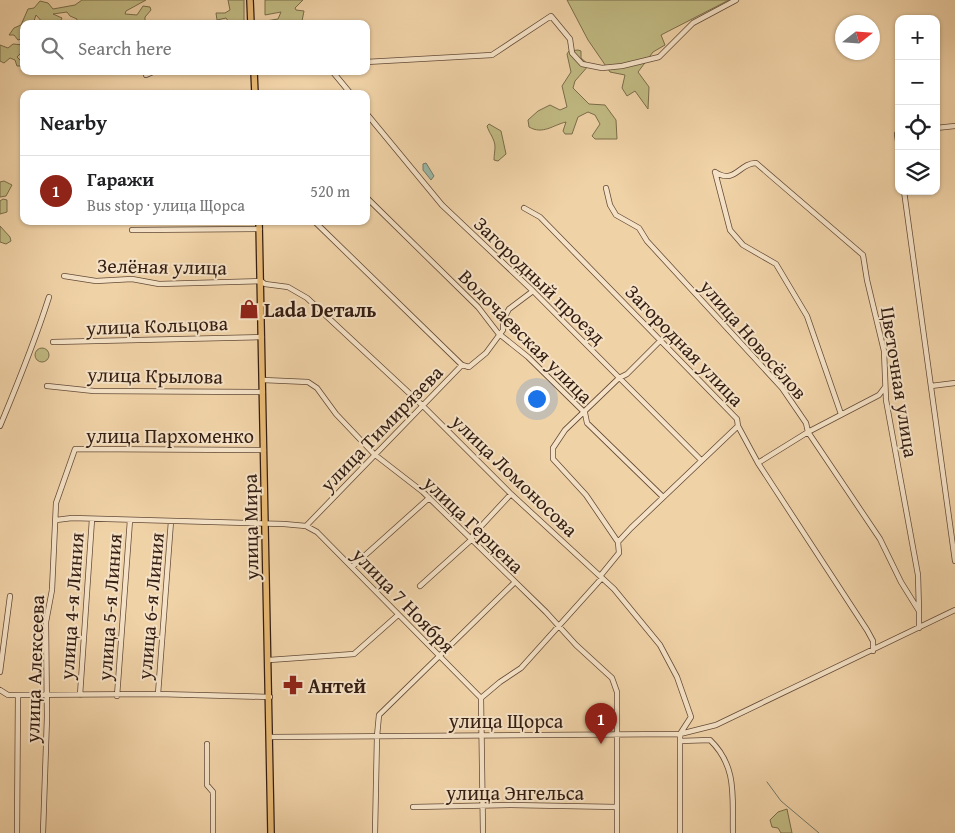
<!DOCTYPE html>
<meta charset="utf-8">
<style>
body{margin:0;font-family:"Gentium Book Plus",serif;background:#f2f2f2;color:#202124}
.controls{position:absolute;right:15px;top:15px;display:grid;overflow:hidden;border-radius:10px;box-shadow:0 1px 4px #0004}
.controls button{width:45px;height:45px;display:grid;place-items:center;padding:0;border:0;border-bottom:1px solid #e0e0e0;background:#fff;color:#202124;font:25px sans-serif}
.compass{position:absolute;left:835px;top:15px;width:45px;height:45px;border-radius:50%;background:#fff;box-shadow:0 1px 4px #0004;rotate:73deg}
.you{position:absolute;left:536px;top:398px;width:18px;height:18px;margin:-12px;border:4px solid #fff;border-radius:50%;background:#1a73e8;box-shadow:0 0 0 8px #1a73e833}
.badge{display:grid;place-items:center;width:32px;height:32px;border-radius:50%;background:#8f2418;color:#fff;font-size:16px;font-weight:700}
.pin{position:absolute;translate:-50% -41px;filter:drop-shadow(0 1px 2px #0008)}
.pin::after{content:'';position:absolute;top:26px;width:18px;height:15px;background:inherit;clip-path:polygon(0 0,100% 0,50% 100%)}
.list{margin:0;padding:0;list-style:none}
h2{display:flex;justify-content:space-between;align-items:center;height:65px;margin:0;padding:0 20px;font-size:21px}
h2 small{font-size:16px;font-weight:400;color:#757577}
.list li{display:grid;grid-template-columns:32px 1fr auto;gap:15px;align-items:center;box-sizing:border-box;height:70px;padding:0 20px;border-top:1px solid #e0e0e0}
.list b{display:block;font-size:19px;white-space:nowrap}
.list p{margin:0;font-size:16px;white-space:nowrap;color:#757577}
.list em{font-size:16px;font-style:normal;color:#757577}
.icon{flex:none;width:28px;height:28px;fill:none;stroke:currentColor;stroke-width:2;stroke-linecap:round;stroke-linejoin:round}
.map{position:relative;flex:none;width:955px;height:833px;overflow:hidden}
.search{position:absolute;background:#fff;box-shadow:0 1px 4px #0004;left:20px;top:20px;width:350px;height:55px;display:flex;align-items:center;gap:12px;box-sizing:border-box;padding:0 18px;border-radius:10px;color:#757577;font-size:19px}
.panel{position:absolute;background:#fff;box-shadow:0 1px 4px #0004;left:20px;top:90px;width:350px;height:135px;border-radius:10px}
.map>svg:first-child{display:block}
</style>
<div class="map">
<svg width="955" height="833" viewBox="0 0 955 833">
<rect width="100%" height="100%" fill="#f0d2a7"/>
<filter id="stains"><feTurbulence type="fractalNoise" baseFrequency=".004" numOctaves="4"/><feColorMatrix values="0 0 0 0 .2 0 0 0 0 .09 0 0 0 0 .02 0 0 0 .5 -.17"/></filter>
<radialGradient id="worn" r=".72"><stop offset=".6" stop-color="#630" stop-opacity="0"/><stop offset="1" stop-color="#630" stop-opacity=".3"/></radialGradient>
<!-- green -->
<path fill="#c1ba82" stroke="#7a6c4a" d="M82 0H146L126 11 125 14 137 15 143 6 150 7 151 10 145 17V24H76L77 19 70 16 67 12 53 14 62 18 60 22 44 24 36 15 33 24H24V38L18 40 14 35H9L14 28 21 25 28 9 34 8 40 1 48 3 53 9 75 5Z
M228 0H244V24H225L229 22 226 18 217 20 216 13H225L230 10Z
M265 0H303L295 8 296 10 304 11 302 21 305 24H264L266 21 278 19 281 12 265 15Z
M567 0H729L661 35 665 45 653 52 638 72 649 87 648 109 635 91 627 96 622 88 625 75 610 72 588 40Z
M13 44 24 45V50L17 57 22 62 21 66H17L15 60 10 58 4 63 0 61V45L8 48Z
M578 50 581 51V58L589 65 575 81 573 88 589 104 605 105 616 120 617 139H595L592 136 600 124 595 115 588 112 578 117 572 134H565L563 131 566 122C553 125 543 135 529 127L528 120 538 111 550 105 560 110 567 107 562 86 571 72 567 54 569 51Z
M489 124 501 131 506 154 498 161 494 160C494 155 495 151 495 147 495 139 489 133 487 126Z
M4 181 12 185 6 196 0 197V182Z
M3 199 7 200V212L0 214V201Z
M0 226 10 237 11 241 6 244 0 242Z
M35 355a7 7 0 1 1 14 0a7 7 0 1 1-14 0Z
M787 809 792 833H781L778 828 772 827 770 820 778 812Z"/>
<!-- water -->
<path fill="#9ab8a7" stroke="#717a6b" d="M426 163 434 176 431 180 423 170V164Z"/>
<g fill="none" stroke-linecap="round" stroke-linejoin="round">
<!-- stream -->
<path stroke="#717a6b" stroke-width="1" d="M767 782 781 801 819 833"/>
<defs>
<path id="minor" d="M366 62 492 55 551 16 570 39 572 53 582 64 602 68 622 66 659 57 693 23 736 0
M332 71 351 94
M146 75 155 71
M366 113 442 205 533 291 701 460
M936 128 955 126
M899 134H897L899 149
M715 172C735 185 739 163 756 163L863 255 867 280 884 351 886 400 918 575 919 611
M715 172 730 230 743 245 776 264 807 316 841 414
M606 188 610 205 616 215 639 228 647 241 782 388 806 423 808 432 880 539 901 582 919 611V628
M904 191 955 561
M366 197 478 307 498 333 528 357 585 413 587 423 663 497
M524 208 540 217 737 419 738 426 758 463 867 630 873 641V651
M314 221 462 365
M132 230 260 229
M64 276 96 281 132 279 159 284 261 281 265 284 288 287 307 298 422 405 511 494 614 589 660 645 677 677 691 717 680 734V833
M53 342 262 337
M263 380 308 382 317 388 336 414 374 454 423 492 546 612 576 645 612 678 617 692V833
M47 386 94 391 263 392
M931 386 955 383
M0 426C18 383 35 341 49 297
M758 463 808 432 879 395 885 387
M56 520 72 518 284 524 306 526 317 532 481 698 483 833
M306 526 462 365 469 367 486 353 503 330V320L509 309 533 291
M618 542 586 495 553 459V448L565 430 619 378 627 374 660 341
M352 567 429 498
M420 586 471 540 473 535 511 494
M269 660 354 654 398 615
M0 672 10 596
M0 690 8 695 158 694 270 697
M158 694 171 521
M80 695 92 519
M117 696 130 520
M481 698 500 682 521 668 601 579V575L619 553 618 542 631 528 738 426
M271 737 680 734 716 725 955 610
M680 741 710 740C738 767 732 798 733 833
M207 744V785L213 792V833
M413 807 511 805 617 807
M17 833 18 695
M43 833 47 717 46 622 52 590 56 503 75 449 264 450
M375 833 377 736 379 715 514 583"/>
<path id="major" d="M250 0 251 24
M254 71 255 94
M259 221 271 833"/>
</defs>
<!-- minor casing -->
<use href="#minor" stroke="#634a37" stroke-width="6"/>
<!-- major casing -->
<use href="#major" stroke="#341d12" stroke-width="8"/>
<!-- minor -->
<use href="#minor" stroke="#f5e2c6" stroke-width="4.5"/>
<!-- major -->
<use href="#major" stroke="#e8b974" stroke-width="5.5"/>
</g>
<!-- icons -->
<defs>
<symbol id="shop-bare" viewBox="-9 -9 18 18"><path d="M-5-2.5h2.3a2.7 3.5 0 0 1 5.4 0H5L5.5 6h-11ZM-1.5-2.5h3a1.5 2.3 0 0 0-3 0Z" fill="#8f2418" stroke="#f5e2c6" stroke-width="2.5" paint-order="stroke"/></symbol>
<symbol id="pharmacy-bare" viewBox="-9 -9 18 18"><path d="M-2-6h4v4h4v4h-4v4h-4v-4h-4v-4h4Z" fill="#8f2418" stroke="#f5e2c6" stroke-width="2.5" paint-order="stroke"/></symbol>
</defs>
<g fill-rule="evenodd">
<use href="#shop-bare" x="235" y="295" width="28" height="28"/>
<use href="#pharmacy-bare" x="279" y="671" width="28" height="28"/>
</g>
<g text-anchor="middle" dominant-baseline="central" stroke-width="4" stroke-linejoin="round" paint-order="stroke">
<!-- street labels -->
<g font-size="20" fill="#341d12" stroke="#f5e2c6">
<text transform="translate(162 266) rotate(1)">Зелёная улица</text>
<text transform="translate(540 280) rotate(44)">Загородный проезд</text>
<text transform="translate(157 325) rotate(-2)">улица Кольцова</text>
<text transform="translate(526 336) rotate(45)">Волочаевская улица</text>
<text transform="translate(754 339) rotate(49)">улица Новосёлов</text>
<text transform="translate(685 345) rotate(46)">Загородная улица</text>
<text transform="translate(155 375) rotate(1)">улица Крылова</text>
<text transform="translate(900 382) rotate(81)">Цветочная улица</text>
<text transform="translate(381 428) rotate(-46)">улица Тимирязева</text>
<text x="170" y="435">улица Пархоменко</text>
<text transform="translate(515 475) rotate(44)">улица Ломоносова</text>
<text transform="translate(474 524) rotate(44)">улица Герцена</text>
<text transform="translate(250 527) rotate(-91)">улица Мира</text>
<text transform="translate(404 600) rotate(46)">улица 7 Ноября</text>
<text transform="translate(71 606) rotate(-86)">улица 4-я Линия</text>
<text transform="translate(150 606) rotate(-85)">улица 6-я Линия</text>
<text transform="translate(109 607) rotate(-86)">улица 5-я Линия</text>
<text transform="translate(34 669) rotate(-88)">улица Алексеева</text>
<text x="506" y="720">улица Щорса</text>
<text x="515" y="792">улица Энгельса</text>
</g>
<!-- poi labels -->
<g font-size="20" font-weight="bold" fill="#341d12" stroke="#f5e2c6" text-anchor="start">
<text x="264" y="309">Lada Dеталь</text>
<text x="308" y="685">Антей</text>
</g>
</g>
<rect width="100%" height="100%" filter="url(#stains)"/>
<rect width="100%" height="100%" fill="url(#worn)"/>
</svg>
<div class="controls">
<button>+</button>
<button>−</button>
<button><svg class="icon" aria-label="locate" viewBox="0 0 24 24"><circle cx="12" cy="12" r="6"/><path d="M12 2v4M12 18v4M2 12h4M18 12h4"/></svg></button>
<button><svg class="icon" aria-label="layers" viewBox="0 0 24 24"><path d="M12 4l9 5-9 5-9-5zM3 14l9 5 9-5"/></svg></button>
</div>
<svg class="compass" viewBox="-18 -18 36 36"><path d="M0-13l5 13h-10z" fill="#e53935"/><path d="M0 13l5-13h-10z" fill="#757577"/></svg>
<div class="you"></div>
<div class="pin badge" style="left:601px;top:744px">1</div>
<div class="search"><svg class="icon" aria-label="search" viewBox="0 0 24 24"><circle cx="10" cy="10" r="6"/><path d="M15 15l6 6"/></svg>Search here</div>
<section class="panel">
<h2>Nearby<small></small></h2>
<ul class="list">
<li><span class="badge">1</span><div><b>Гаражи</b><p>Bus stop · улица Щорса</p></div><em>520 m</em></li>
</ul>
</section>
</div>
